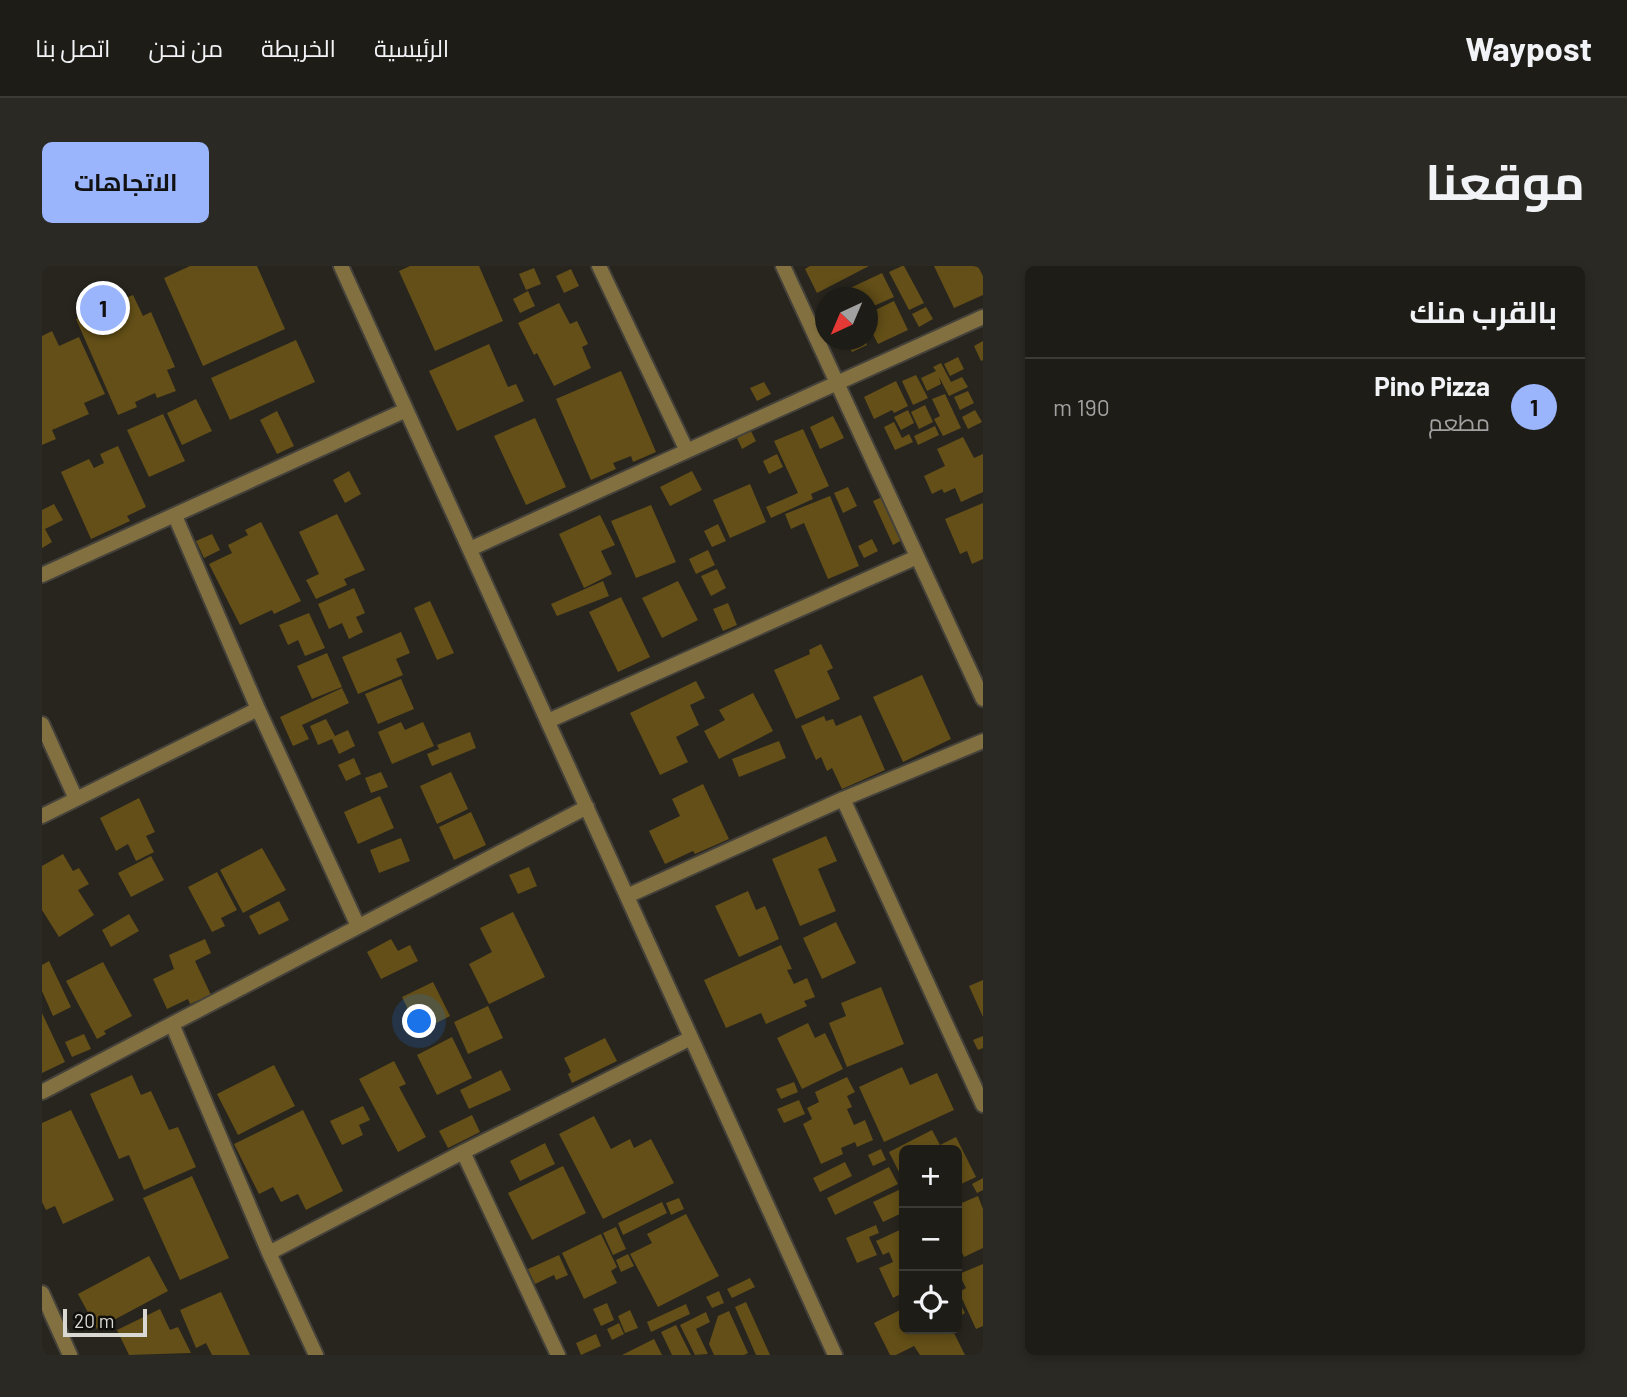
<!DOCTYPE html>
<html lang="ar">
<meta charset="utf-8">
<style>
body{margin:0;font-family:Barlow,Cairo,sans-serif;background:#2b2923;color:#f1f3f6;direction:rtl}
.controls{position:absolute;right:21px;bottom:21px;display:grid;overflow:hidden;border-radius:10px;box-shadow:0 4px 10px #0003}
.controls button{width:63px;height:63px;display:grid;place-items:center;padding:0;border:0;border-bottom:2px solid #3c3a35;background:#1e1c16;color:#f1f3f6;font:35px sans-serif}
.compass{position:absolute;left:773px;top:21px;width:63px;height:63px;border-radius:50%;background:#1e1c16;box-shadow:0 4px 10px #0003;rotate:224deg}
.scale{position:absolute;left:21px;bottom:18px;width:84px;box-sizing:border-box;padding-left:7px;border:4px solid #dad8d3;border-top:0;font-size:19px;line-height:24px;white-space:nowrap;color:#dad8d3;-webkit-text-stroke:5px #100f0b;paint-order:stroke}
.you{position:absolute;left:378px;top:756px;width:24px;height:24px;margin:-18px;border:5px solid #fff;border-radius:50%;background:#1a73e8;box-shadow:0 0 0 10px #1a73e833}
.badge{display:grid;place-items:center;width:46px;height:46px;border-radius:50%;background:#9bb5fd;color:#111;font-size:23px;font-weight:700}
.pin{position:absolute;translate:-50% -50%;border:4px solid #fff;box-shadow:0 2px 7px #0006}
.list{margin:0;padding:0;list-style:none}
h2{display:flex;justify-content:space-between;align-items:center;height:91px;margin:0;padding:0 28px;font-size:30px}
h2 small{font-size:23px;font-weight:400;color:#a1a1a1}
.list li{display:grid;grid-template-columns:46px 1fr auto;gap:21px;align-items:center;box-sizing:border-box;height:98px;padding:0 28px;border-top:2px solid #3c3a35}
.list b{display:block;font-size:26px;white-space:nowrap}
.list p{margin:0;font-size:23px;white-space:nowrap;color:#a1a1a1}
.list em{font-size:23px;font-style:normal;color:#a1a1a1}
.icon{flex:none;width:38px;height:38px;fill:none;stroke:currentColor;stroke-width:2;stroke-linecap:round;stroke-linejoin:round}
.map{position:relative;flex:none;width:941px;height:1089px;overflow:hidden;direction:ltr;border-radius:10px}
header{display:flex;align-items:center;gap:42px;box-sizing:border-box;height:98px;padding:0 35px;background:#1e1c16;border-bottom:2px solid #3c3a35}
header strong{font-size:33px}
nav{display:flex;gap:38px;margin-inline-start:auto;font-size:24px}
.intro{display:flex;align-items:center;justify-content:space-between;box-sizing:border-box;height:168px;padding:0 42px}
h1{margin:0;font-size:49px}
.button{padding:18px 32px;border-radius:10px;background:#9bb5fd;color:#111;font-size:24px;font-weight:700}
main{display:flex;gap:42px;padding:0 42px}
aside{flex:1;background:#1e1c16;border-radius:10px;box-shadow:0 4px 10px #0003}
.map>svg:first-child{display:block}
</style>
<header>
<strong>Waypost</strong>
<nav><a>الرئيسية</a><a>الخريطة</a><a>من نحن</a><a>اتصل بنا</a></nav>
</header>
<div class="intro"><h1>موقعنا</h1><a class="button">الاتجاهات</a></div>
<main>
<aside>
<h2>بالقرب منك<small></small></h2>
<ul class="list">
<li><span class="badge">1</span><div><b>Pino Pizza</b><p>مطعم</p></div><em>190 m</em></li>
</ul>
</aside>
<div class="map">
<svg width="941" height="1089" viewBox="0 0 941 1089">
<rect width="100%" height="100%" fill="#28251e"/>
<!-- building -->
<path fill="#634f17" d="M148 0H215L243 63 161 100 122 12Z
M368 0H437L461 55 393 85 357 5Z
M768 0H827L775 27 763 3Z
M860 0H862L882 37 867 44 847 6Z
M892 0H936L941 10V29L912 42Z
M492 2 499 18 484 24 477 8Z
M529 3 537 20 522 27 514 10Z
M840 7 852 31 825 43V32L817 30 809 32 806 23Z
M486 25 493 40 478 47 471 33Z
M91 29 101 50 109 46 133 101 125 104 134 125 115 132 113 127 93 136 95 141 76 149 34 53Z
M852 35 866 64 836 78 825 57V48Z
M517 37 528 58 535 55 546 78 540 81 549 102 512 120 495 87 492 89 476 57Z
M884 41 891 53 877 61 870 48Z
M10 65 17 80 37 71 63 128 42 137 47 148 10 164 14 173 0 179V70Z
M254 74 273 116 188 154 169 112Z
M804 74H823L825 79 810 86Z
M941 75V94L939 95 932 80Z
M447 78 466 121 474 118 482 135 415 165 387 105Z
M916 91 922 103 908 110 902 98Z
M899 97 909 116 920 111 926 121 907 130 897 111 899 118 885 125 879 112 894 105 891 101Z
M579 105 614 186 591 196 589 190 571 197 574 203 549 214 514 133Z
M874 109 886 132 871 139 860 115Z
M854 115 866 140 852 147 850 144 832 153 822 131Z
M722 116 729 128 715 135 708 122Z
M926 125 932 137 918 144 912 131Z
M903 128 919 162 901 170 892 153 898 150 890 133Z
M154 133 170 165 140 179 125 147Z
M883 139 891 156 877 163 869 146Z
M866 144 872 157 859 164 852 151Z
M933 144 940 156 926 163 920 151Z
M235 145 252 180 235 188 218 154Z
M121 148 143 195 107 211 85 164Z
M791 150 802 172 778 183 768 161Z
M493 152 524 221 484 239 452 170Z
M852 156 860 172 867 168 871 176 853 184 842 161Z
M893 160 897 169 876 179 872 170Z
M708 163 714 175 700 183 694 170Z
M761 163 787 220 769 228 771 233 729 252 724 241 756 227 732 175Z
M921 171 932 192 941 188V226L919 236 913 222 902 227 900 223 890 228 882 210 903 200 895 183Z
M76 180 104 241 85 250 88 255 49 273 19 206 47 193 52 202 62 197 58 188Z
M735 188 741 201 727 208 721 195Z
M307 205 319 228 303 237 291 214Z
M650 205 660 224 628 240 618 221Z
M708 218 724 256 688 272 671 234Z
M806 221 815 240 801 247 792 227Z
M788 230 817 300 786 313 762 257 749 263 743 248Z
M840 231 860 274 851 279 831 235Z
M941 237V293L930 298 925 285 918 288 903 253Z
M12 238 21 254 3 263 10 276 0 282V244Z
M609 239 634 296 594 312 569 255Z
M295 248 323 304 302 313 305 319 274 333 264 314 277 308 257 266Z
M558 249 573 279 559 285 570 308 542 322 517 268Z
M219 256 259 335 232 348 230 344 198 359 167 298 190 287 186 279 206 269 203 264Z
M676 258 684 275 670 281 662 265Z
M170 268 178 284 162 292 154 275Z
M830 273 836 285 822 292 816 280Z
M666 284 673 299 654 308 647 293Z
M675 303 684 322 669 330 659 310Z
M561 315 567 330 515 350 509 338Z
M636 315 656 354 620 372 600 332Z
M312 322 323 347 314 351 321 366 307 373 300 357 287 363 276 338Z
M579 331 608 391 576 406 547 346Z
M388 335 412 387 395 394 372 342Z
M686 337 695 359 681 365 671 343Z
M267 347 283 382 263 390 256 374 246 379 237 359Z
M359 366 368 387 354 393 361 409 316 428 300 391Z
M779 378 791 402 785 405 798 433 754 453 732 404 768 388 767 384Z
M285 387 300 421 270 433 255 400Z
M880 409 909 473 861 496 831 431Z
M359 413 372 443 336 458 323 428Z
M654 415 663 432 648 439 657 459 634 471 646 496 618 509 588 447Z
M300 422 307 437 260 459 267 473 251 480 238 451Z
M711 427 731 465 677 493 662 465 683 454 677 444Z
M819 449 843 504 800 523 790 502 785 505 779 491 774 494 759 460 782 450 784 455 791 453 794 460Z
M284 453 293 470 306 464 313 480 297 488 290 473 276 479 268 460Z
M359 456 363 464 381 456 392 480 350 498 336 466Z
M428 466 434 482 390 500 385 488 397 483 395 479Z
M737 475 744 492 697 511 690 493Z
M312 492 319 508 304 515 296 499Z
M339 506 346 521 329 527 323 512Z
M409 506 426 543 395 558 378 520Z
M661 518 687 573 653 588 651 585 623 598 607 565 638 550 630 533Z
M338 530 352 562 316 578 302 546Z
M97 532 113 566 104 570 112 586 94 595 86 578 74 585 58 552Z
M429 546 444 579 412 594 397 561Z
M784 570 795 595 776 603 794 645 758 660 730 593Z
M359 572 368 595 337 607 328 584Z
M220 582 244 624 201 647 178 604Z
M21 588 31 605 37 602 47 618 36 624 52 649 17 671 0 644V600Z
M109 590 122 614 89 631 76 607Z
M487 601 495 620 476 628 467 609Z
M175 606 195 644 179 652 183 660 170 666 146 621Z
M706 625 714 644 723 640 737 673 697 691 673 640Z
M237 635 247 654 217 669 207 650Z
M471 646 503 711 447 738 427 698 450 686 438 662Z
M87 648 97 665 69 681 60 664Z
M794 656 814 697 780 713 761 672Z
M163 673 169 687 153 695 169 729 148 738 146 733 125 743 111 713 132 703 127 689Z
M349 673 356 685 368 679 376 695 339 713 325 686Z
M739 679 750 703 745 704 752 718 765 712 773 731 762 735 765 740 724 758 719 747 684 762 662 714Z
M7 695 29 741 11 750 0 725V699Z
M61 696 90 750 62 765 64 768 55 773 24 715Z
M941 714V751L927 720Z
M391 716 408 750 377 766 360 731Z
M839 721 862 778 805 801 787 757 804 750 799 737Z
M446 740 461 772 426 788 412 756Z
M0 747 23 796 0 807Z
M766 757 773 772 783 767 801 803 760 823 735 772Z
M42 768 49 783 30 791 23 776Z
M941 770V782L936 784 931 774Z
M410 771 430 812 395 829 375 789Z
M563 772 575 795 530 817 526 808 529 806 522 792Z
M352 795 364 818 357 821 384 871 356 886 317 813Z
M232 799 253 840 196 869 175 828Z
M860 801 868 819 895 807 912 844 842 876 817 821Z
M459 804 469 824 427 843 418 824Z
M90 809 99 829 109 825 127 864 136 861 154 901 102 924 87 889 77 893 48 828Z
M805 811 813 826 805 830 810 841 805 843 812 859 823 854 831 874 815 881 813 876 799 882 801 888 779 898 761 858 770 853 765 842 777 836 773 826Z
M752 816 756 826 739 833 734 823Z
M757 834 763 848 742 857 735 843Z
M321 840 328 854 317 859 321 869 300 879 288 855Z
M29 844 72 934 21 958 13 940 4 944 0 936V857Z
M261 844 301 925 264 944 256 928 239 936 231 921 217 928 192 878Z
M430 849 438 866 406 882 397 865Z
M552 850 569 883 588 873 592 882 609 873 632 917 561 953 517 868Z
M890 864 898 879 914 871 934 911 915 920V884H862V916L847 886Z
M503 877 513 898 478 915 468 895Z
M839 883 844 894 831 900 826 889Z
M803 896 810 910 778 926 771 912Z
M521 900 544 947 490 974 466 927Z
M847 901 856 918 793 949 785 932Z
M150 910 187 992 138 1014 101 932Z
M941 912V924L935 927 930 918Z
M859 923 862 930V946L841 956 831 936Z
M936 930 941 943V982L922 991 915 975V939Z
M637 932 642 943 629 949 624 937Z
M620 936 625 947 581 969 576 957Z
M644 948 677 1010 616 1041 588 988 610 977 605 968Z
M834 959 837 967 827 971 835 989 815 997 804 972Z
M574 961 584 983 571 989 561 967Z
M862 962V1026L851 1032 837 1002 851 996 847 986 841 989 834 975Z
M559 968 575 1001 569 1005 575 1017 542 1033 520 987Z
M586 988 592 1000 579 1006 574 994Z
M517 989 526 1009 514 1014 512 1009 493 1018 486 1003Z
M107 990 126 1025 55 1063 36 1028Z
M941 998V1060L934 1063 917 1026 924 1022 917 1008Z
M708 1012 713 1021 690 1032 685 1023Z
M677 1025 682 1037 670 1042 664 1031Z
M179 1026 208 1089H170L164 1077 154 1082 138 1044Z
M915 1032 923 1047 915 1052Z
M704 1036 728 1089H714L693 1041Z
M565 1037 572 1054 559 1060 551 1043Z
M644 1038 648 1048 609 1066 605 1056Z
M862 1042V1063H910L923 1089H878L872 1080 854 1089H848L832 1057Z
M118 1043 128 1064 136 1061 149 1087 87 1089 75 1064Z
M588 1044 596 1062 583 1067 576 1050Z
M687 1045 706 1087 702 1089H672L667 1078 676 1050Z
M664 1046 668 1056 654 1063 666 1088 653 1089 638 1059Z
M577 1057 582 1068 570 1074 565 1063Z
M634 1059 649 1089H630L619 1066Z
M554 1068 559 1080 539 1089 534 1077Z
M612 1073 620 1089H580Z"/>
<g fill="none" stroke-linecap="round" stroke-linejoin="round">
<defs>
<path id="street" d="M299 0 793 1089
M557 0 645 185
M741 0 941 433
M133 250 216 443 316 660
M428 283 941 51
M0 309 364 144
M506 455 875 291
M0 458 34 533
M801 533 941 839
M0 550 216 443
M585 630 801 533 941 475
M130 758 227 987 274 1089
M0 826 545 541
M421 886 516 1089
M227 987 421 886 649 772
M0 1027 28 1089"/>
</defs>
<!-- street casing -->
<use href="#street" stroke="#44423b" stroke-width="18"/>
<!-- street -->
<use href="#street" stroke="#837040" stroke-width="14"/>
</g>
</svg>
<div class="controls">
<button>+</button>
<button>−</button>
<button><svg class="icon" aria-label="locate" viewBox="0 0 24 24"><circle cx="12" cy="12" r="6"/><path d="M12 2v4M12 18v4M2 12h4M18 12h4"/></svg></button>
</div>
<svg class="compass" viewBox="-18 -18 36 36"><path d="M0-13l5 13h-10z" fill="#e53935"/><path d="M0 13l5-13h-10z" fill="#a1a1a1"/></svg>
<div class="scale">20 m</div>
<div class="you"></div>
<div class="pin badge" style="left:61px;top:42px">1</div>
</div>
</main>
